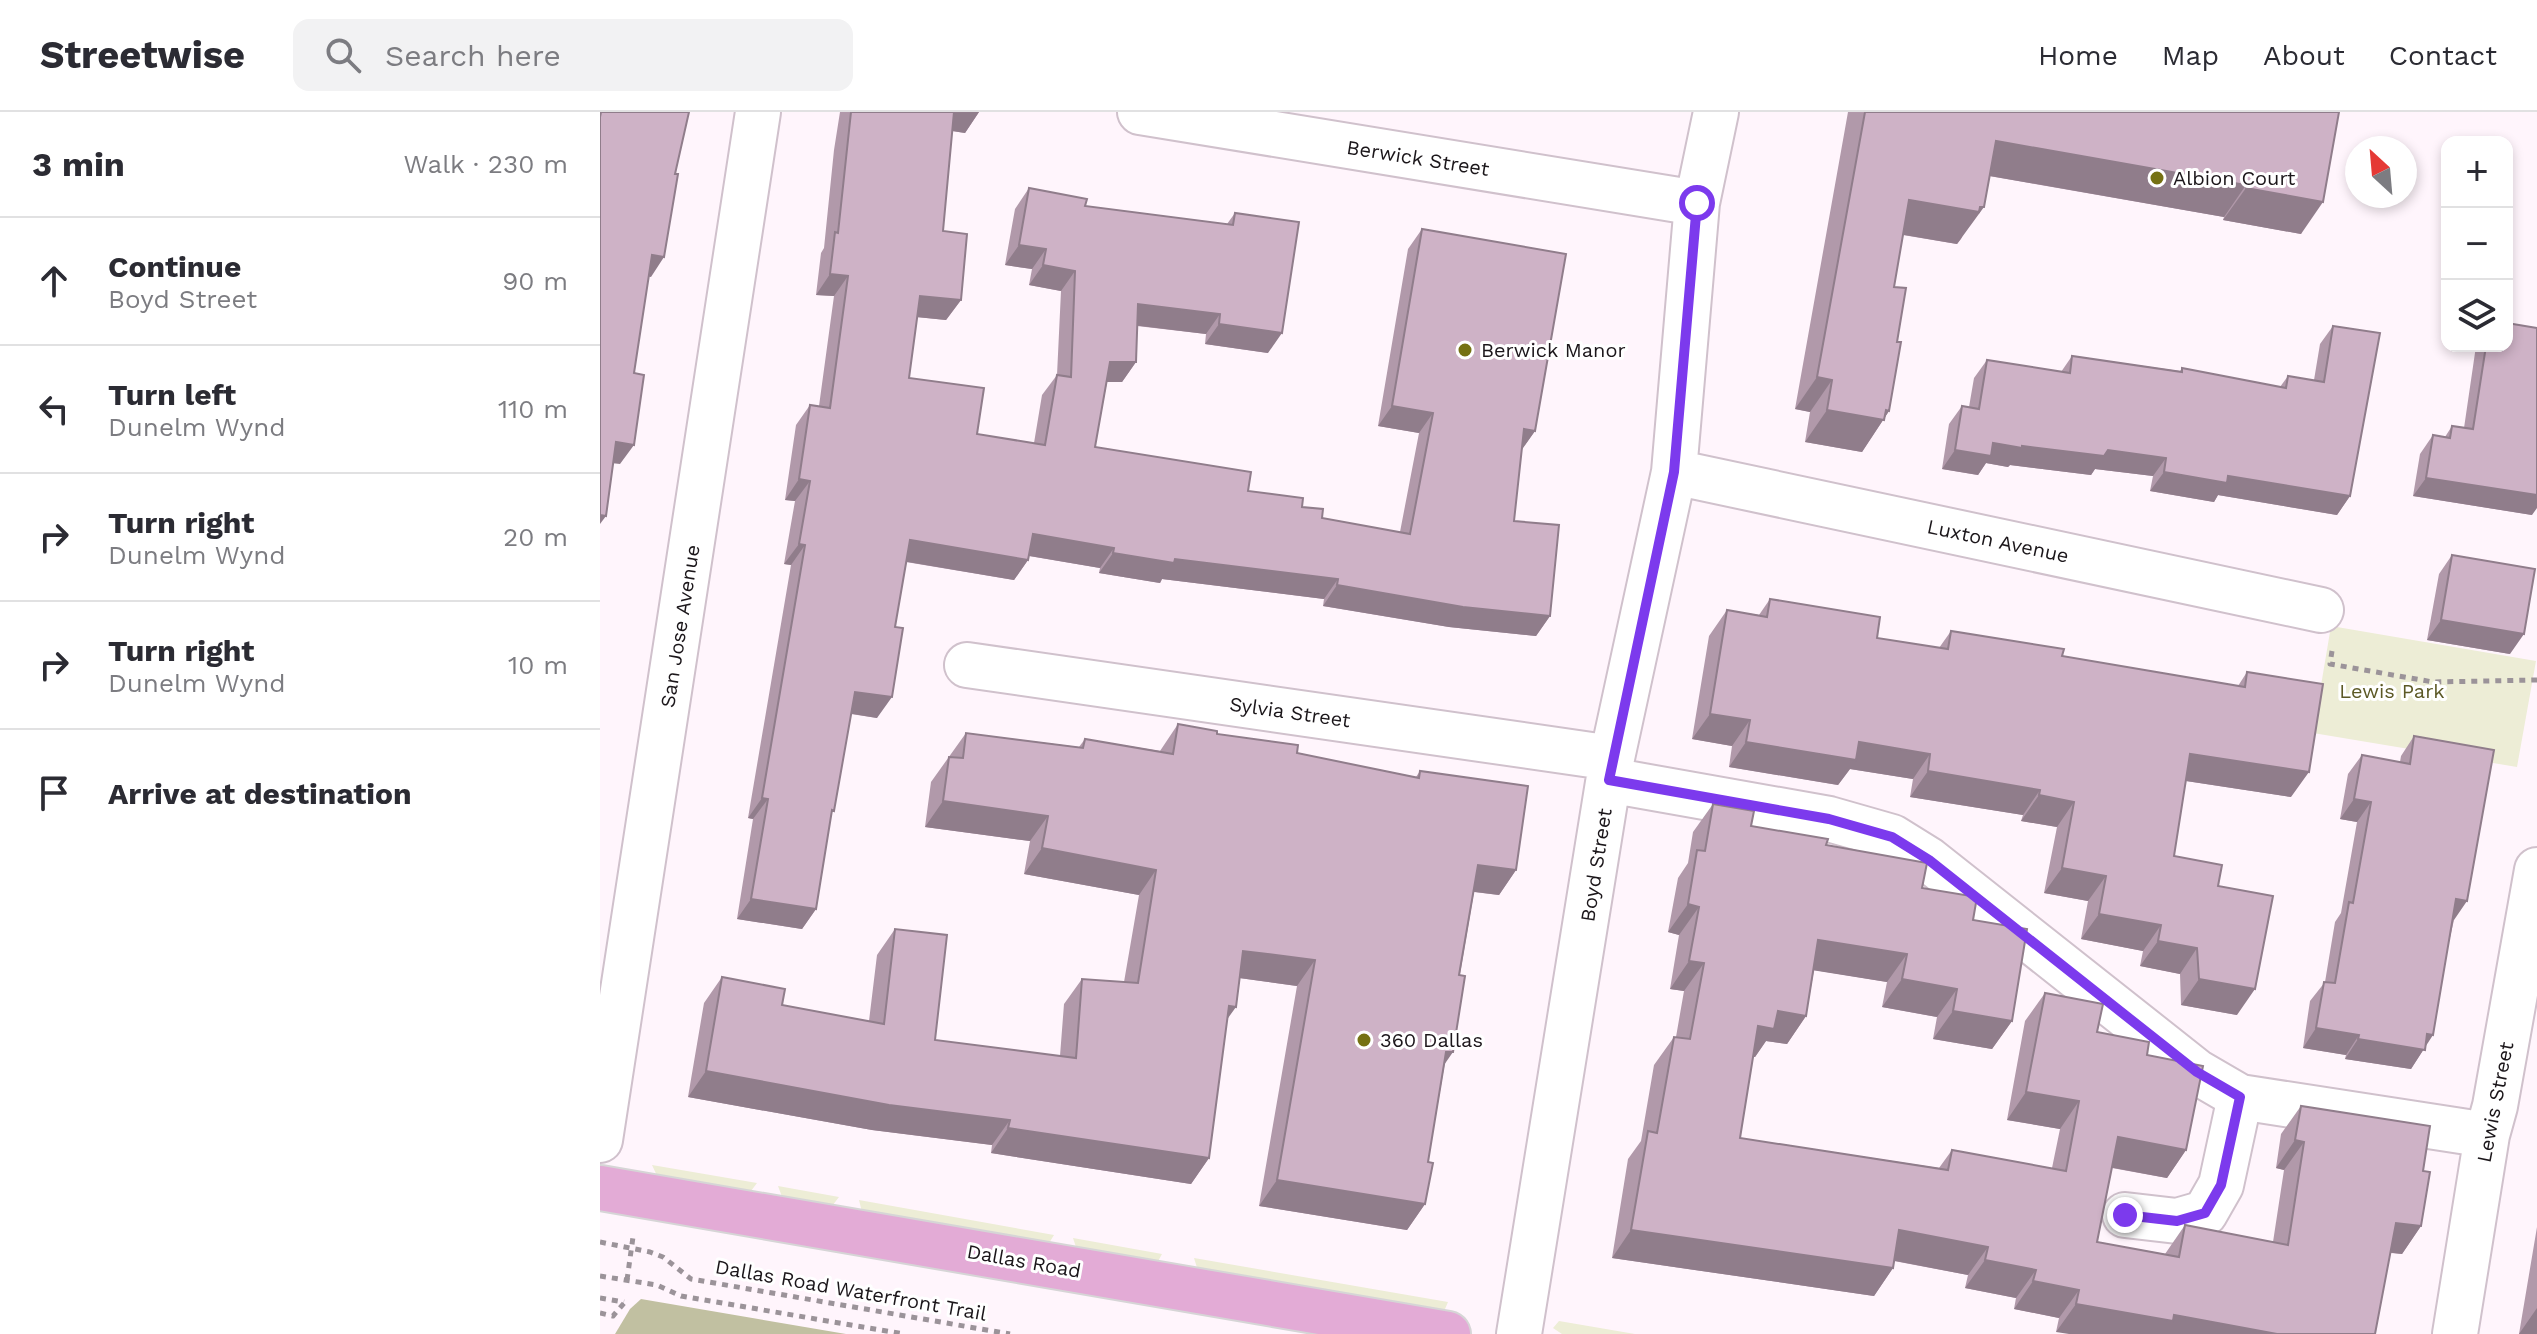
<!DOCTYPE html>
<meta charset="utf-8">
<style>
body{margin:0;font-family:"Work Sans",sans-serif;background:#f2f2f3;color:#2b2b33}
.controls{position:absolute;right:24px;top:24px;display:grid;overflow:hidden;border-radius:16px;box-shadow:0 4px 12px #0003}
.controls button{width:72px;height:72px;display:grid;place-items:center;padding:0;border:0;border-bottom:2px solid #e1e1e2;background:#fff;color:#2b2b33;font:40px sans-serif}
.compass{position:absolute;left:1745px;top:24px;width:72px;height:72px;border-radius:50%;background:#fff;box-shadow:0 4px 12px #0003;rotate:334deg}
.stop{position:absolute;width:24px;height:24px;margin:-18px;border:6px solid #7c3aed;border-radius:50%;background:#fff}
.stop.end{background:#7c3aed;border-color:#fff;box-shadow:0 2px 8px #0008}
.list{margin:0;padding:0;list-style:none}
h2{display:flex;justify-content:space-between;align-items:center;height:104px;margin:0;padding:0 32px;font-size:34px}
h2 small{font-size:26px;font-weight:400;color:#7c7c81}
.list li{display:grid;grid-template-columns:52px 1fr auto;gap:24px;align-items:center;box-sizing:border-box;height:128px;padding:0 32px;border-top:2px solid #e1e1e2}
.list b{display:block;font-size:30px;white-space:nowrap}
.list p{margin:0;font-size:26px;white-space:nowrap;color:#7c7c81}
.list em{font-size:26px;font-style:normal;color:#7c7c81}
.icon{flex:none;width:44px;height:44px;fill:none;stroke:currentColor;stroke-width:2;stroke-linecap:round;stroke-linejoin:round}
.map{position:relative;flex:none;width:1937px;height:1222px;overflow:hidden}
header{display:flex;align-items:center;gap:48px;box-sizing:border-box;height:112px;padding:0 40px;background:#fff;border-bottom:2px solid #e1e1e2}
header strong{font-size:38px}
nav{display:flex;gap:44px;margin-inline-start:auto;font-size:28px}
.search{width:560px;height:72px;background:#f2f2f3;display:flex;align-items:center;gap:20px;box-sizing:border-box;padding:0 28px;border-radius:16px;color:#7c7c81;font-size:30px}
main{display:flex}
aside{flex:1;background:#fff}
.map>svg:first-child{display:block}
</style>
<header>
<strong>Streetwise</strong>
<div class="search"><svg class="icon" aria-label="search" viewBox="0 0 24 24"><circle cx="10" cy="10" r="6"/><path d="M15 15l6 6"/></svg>Search here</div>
<nav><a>Home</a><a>Map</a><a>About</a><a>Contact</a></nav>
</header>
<main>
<aside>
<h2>3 min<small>Walk · 230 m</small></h2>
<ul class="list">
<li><svg class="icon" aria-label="ahead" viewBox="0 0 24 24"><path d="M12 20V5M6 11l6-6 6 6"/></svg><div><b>Continue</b><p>Boyd Street</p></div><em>90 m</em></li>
<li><svg class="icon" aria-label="left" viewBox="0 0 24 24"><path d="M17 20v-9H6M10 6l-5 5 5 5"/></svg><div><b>Turn left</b><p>Dunelm Wynd</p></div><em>110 m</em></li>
<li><svg class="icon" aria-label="right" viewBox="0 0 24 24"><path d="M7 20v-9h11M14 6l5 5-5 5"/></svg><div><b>Turn right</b><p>Dunelm Wynd</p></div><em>20 m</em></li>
<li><svg class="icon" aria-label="right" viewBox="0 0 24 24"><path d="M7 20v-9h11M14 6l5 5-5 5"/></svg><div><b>Turn right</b><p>Dunelm Wynd</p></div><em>10 m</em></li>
<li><svg class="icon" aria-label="arrive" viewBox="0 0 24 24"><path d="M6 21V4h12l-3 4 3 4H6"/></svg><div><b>Arrive at destination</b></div></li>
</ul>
</aside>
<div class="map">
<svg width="1937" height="1222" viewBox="0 0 1937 1222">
<rect width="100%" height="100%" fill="#fff5fc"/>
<!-- green -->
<path fill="#ededd6" d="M1731 514 1936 549 1917 655 1713 621Z
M52 1053 157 1071 148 1083 59 1068Z
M178 1074 239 1085 229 1098 184 1090Z
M259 1088 454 1123 446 1136 263 1104Z
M473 1126 562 1142 555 1155 478 1141Z
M594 1146 848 1190 842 1204 599 1162Z
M959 1209 1035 1222H962L953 1216Z"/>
<!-- water -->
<path fill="#c1c0a1" d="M41 1187 246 1222H15L30 1197Z"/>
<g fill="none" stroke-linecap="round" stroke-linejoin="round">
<defs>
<path id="minor" d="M540 0 1097 91
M1074 360 1721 498
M367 553 1012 646
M1009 668 1229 707 1292 725 1329 748 1597 960 1640 985 1887 1023
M0 1028 158 0
M1525 1103 1577 1109 1605 1101 1621 1073 1640 985
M919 1222 1012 646 1074 360 1097 91 1116 0
M1855 1222 1887 1023 1895 994 1937 758"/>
<path id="major" d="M0 1076 848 1222"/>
</defs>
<!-- minor casing -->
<use href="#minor" stroke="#d0c1cc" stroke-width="48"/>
<!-- major casing -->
<use href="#major" stroke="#d6d5d6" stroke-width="48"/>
<!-- path -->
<path stroke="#9b9399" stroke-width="5" stroke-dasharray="6 6" stroke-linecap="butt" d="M1732 539 1730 552 1833 570 1937 568
M0 1130 50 1140 63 1145 91 1167 410 1222
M0 1164 57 1173 81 1184 304 1222
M27 1168 33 1125
M0 1186 24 1190
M0 1201 13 1204 25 1190"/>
<!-- minor -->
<use href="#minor" stroke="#fff" stroke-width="44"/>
<!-- major -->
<use href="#major" stroke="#e3abd6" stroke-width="44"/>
</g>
<!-- wall -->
<path fill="#b199aa" d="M240 0H379L365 21 352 19 343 119 361 188 346 208 317 205 309 266 377 322 434 331 442 283 457 263 461 179 429 173 432 157 405 153 415 97 429 76 485 94 627 112 635 101 668 241 605 232 606 222 537 214 536 250 522 270H507L495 335 702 395 722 406 800 420 819 321 778 314 808 137 822 117 935 319 921 338 914 409 950 504 936 524 849 515 723 494 724 487 562 467 560 471 499 461 500 456 429 444 428 448 414 468 306 450 277 606 251 602 231 703 216 797 202 817 137 807 153 707 148 706 191 453 184 452 195 389 185 388 196 313 210 293 219 294 234 184 216 183 221 141 224 136 234 38Z
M1248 0H1739L1701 122 1623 108 1624 105 1389 64 1361 127 1357 132 1303 123 1294 175 1297 230 1289 299 1262 340 1205 330 1210 300 1195 297Z
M1733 214 1750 384 1737 403 1618 383 1614 390 1550 379 1553 364 1495 357 1491 363 1410 353 1408 355 1386 351 1378 363 1342 357 1349 312 1362 294 1369 295 1374 266 1387 248 1461 260 1472 244 1580 259 1582 256 1680 275 1688 264 1714 268 1720 232Z
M1876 234H1907L1932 403 1813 384 1820 342 1833 323 1845 325 1852 314 1864 316Z
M1852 443 1910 542 1827 528 1839 462Z
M1170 487 1277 526 1339 536 1351 519 1462 544 1638 574 1647 560 1691 685 1586 669 1574 744 1618 774 1637 903 1581 893 1580 862 1540 854 1543 839 1481 827 1488 789 1444 781 1457 715 1421 709 1423 703 1310 685 1313 667 1250 657 1238 673 1129 655 1132 634 1092 627 1109 524 1127 498 1159 503Z
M578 612 697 641 816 665 820 659 916 758 899 783 874 780 828 1050 825 1092 807 1118 659 1094 697 874 639 866 627 907 609 1046 591 1072 391 1041 392 1033 272 1018 88 985 104 891 122 865 182 893 269 909 277 843 295 817 335 928 460 944 464 892 482 867 524 870 539 783 424 762 430 729 325 715 331 670 366 621 479 635 485 627 560 639Z
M1814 624 1854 808 1825 935 1811 957 1745 947 1746 943 1703 936 1710 889 1725 870 1735 810 1741 801 1757 710 1740 707 1748 662 1762 643 1800 650 1801 644Z
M1113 692 1151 714 1226 733 1322 776 1373 808 1412 909 1392 937 1333 927 1337 905 1282 895 1287 870 1214 858 1206 904 1187 932 1166 929 1155 945H1153L1140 1026 1339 1056 1352 1038 1452 1056 1460 1017 1407 1008 1425 909 1445 881 1497 920 1547 943 1586 1038 1567 1066 1512 1056 1497 1130 1565 1142 1585 1113 1673 1130 1684 1058 1676 1056 1681 1022 1701 994 1823 1059 1821 1114 1802 1142 1791 1141 1456 1220 1459 1206 1414 1197 1416 1186 1365 1176 1368 1163 1294 1149 1293 1156 1274 1184 1012 1146 1028 1047 1041 1029 1054 953 1074 925H1076L1084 879 1070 877 1079 823 1068 820 1078 766 1088 751 1093 720Z
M1937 1115V1222H1919Z"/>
<!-- shaded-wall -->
<path fill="#907d8b" d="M352 0H379L365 21 340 17Z
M1396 29 1646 73 1624 105 1373 61Z
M1646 76 1723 90 1701 122 1623 108Z
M1309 88 1384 95 1357 132 1287 120Z
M419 133 446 137 432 157 405 153Z
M52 143 64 145 51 165 38 163Z
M443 153 475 159 461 179 429 173Z
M230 162 248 164 234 184 216 183Z
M320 184 361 188 346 208 306 204Z
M538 192 620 202 606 222 524 212Z
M619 212 682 221 668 241 605 232Z
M510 250H536L522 270H496Z
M1217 265 1232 268 1210 300 1195 297Z
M792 294 833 301 819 321 778 314Z
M1227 298H1286L1289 299 1262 340 1205 330Z
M924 317 935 319 921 339Z
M16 330 34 333 20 352 2 350Z
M1393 331 1508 338 1566 346 1553 364 1495 357 1491 363 1410 353 1408 355 1386 351 1378 363 1342 357 1355 338Z
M1564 360 1628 364 1750 384 1737 403 1618 383 1614 390 1550 379Z
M1826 366 1937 383V396L1932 403 1813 384Z
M199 367 210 369 195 389 185 388Z
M0 403 6 404 0 412Z
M433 422 514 436 500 456 418 442Z
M310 428 428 448 414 468 296 448Z
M199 432 205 433 191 453 184 452Z
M513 441 575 447 738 467 724 487 562 467 560 471 499 461Z
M737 473 950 504 936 524 849 515 723 494Z
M1841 508 1924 522 1910 542 1827 528Z
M255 580 292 585 277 606 241 600Z
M1110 602 1150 608 1132 634 1092 627Z
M1146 630H1259L1330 642 1313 667 1250 657 1238 673 1129 655Z
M1590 642 1709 660 1691 685 1573 667Z
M1328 659 1440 678 1423 703 1310 685Z
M1439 683 1474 690 1457 715 1421 709Z
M162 686 168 687 153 707 148 706Z
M1754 687 1771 690 1757 710 1740 707Z
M343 689 448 704 430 729 325 715Z
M442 736 556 758 539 783 424 762Z
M878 753 916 758 899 783 860 778Z
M1462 756 1506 764 1488 789 1444 781Z
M151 787 216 797 202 817 137 807Z
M1856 787 1867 789 1854 808 1843 807Z
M1088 792 1099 795 1079 823 1068 820Z
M1499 802 1561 813 1543 839 1481 827Z
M1218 828 1307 842 1287 870 1199 856Z
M1558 829 1597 836 1580 862 1540 854Z
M643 839 715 848 697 874 625 864Z
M1089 849 1104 851 1084 879 1070 877Z
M1302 867 1357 877 1337 905 1282 895Z
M1599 867 1655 877 1637 903 1581 893Z
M629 894 636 895 618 920Z
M1178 899 1206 904 1187 932 1166 929 1155 945 1138 942 1158 914Z
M1353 899 1412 909 1392 937 1333 927Z
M1716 916 1759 923 1746 943 1703 936Z
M1827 922 1833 923 1811 957 1745 947 1758 927Z
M846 940H853L835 966Z
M106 959 410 1008 392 1033 272 1018 88 985Z
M1426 980 1479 989 1460 1017 1407 1008Z
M408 1016 609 1046 591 1072 391 1041Z
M1518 1025 1586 1038 1567 1066 1498 1053Z
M1695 1028 1704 1030 1684 1058 1676 1056Z
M677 1068 825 1092 807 1118 659 1094Z
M1796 1111 1821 1114 1802 1142 1777 1139Z
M1031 1118 1293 1156 1274 1184 1012 1146Z
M1299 1118 1388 1135 1368 1163 1280 1146Z
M1385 1148 1436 1158 1416 1186 1365 1176Z
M1433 1169 1479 1178 1459 1206 1414 1197Z
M1476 1192 1574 1203 1677 1222H1469L1456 1220Z
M1937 1196V1222H1919Z"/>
<!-- building -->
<path fill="#ceb2c6" stroke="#907d8b" stroke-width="2" d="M1 0H89L75 62H78L64 145 52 143 34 261 44 263 34 333 16 330 6 404 0 403V5Z
M251 0H354L343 119 367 122 361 188 320 184 309 266 384 276 377 322 445 333 457 263 471 265 475 159 443 153 446 137 419 133 429 76 487 87 485 94 633 113 635 101 699 110 682 221 619 212 620 202 538 192 536 250H510L495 335 651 360 648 379 703 386 702 395 723 397 722 406 810 422 833 301 792 294 822 117 966 142 935 319 924 317 914 409 959 413 950 504 863 495 737 473 738 467 575 447 574 451 513 441 514 436 433 422 428 448 310 428 295 515 303 516 292 585 255 580 234 699 232 698 216 797 151 787 168 687 162 686 205 433 199 432 210 369 199 367 210 293 230 296 248 164 230 162 235 120 238 121Z
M1265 0H1739L1723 90 1646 76V73L1396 29 1384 95H1380L1379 100 1309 88 1294 175 1306 176 1297 230H1301L1289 299 1286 298 1284 308 1227 298 1232 268 1217 265Z
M1907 211 1937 216V383L1826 366 1833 323 1850 326 1852 314 1873 317 1886 234H1907Z
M1733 214 1780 221 1750 384 1628 364 1627 371 1564 360 1566 346 1508 338 1504 344 1422 334V336L1393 331 1391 344 1355 338 1362 294 1379 297 1387 248 1470 261 1472 244 1582 260V256L1686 276 1688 264 1724 270Z
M1852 443 1935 457 1924 522 1841 508Z
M1170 487 1280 505 1277 526 1348 537 1351 519 1464 537 1462 544 1645 575 1647 560 1723 572 1709 660 1590 642 1574 744 1622 753 1618 774 1673 784 1655 877 1599 867 1597 836 1558 829 1561 813 1499 802 1506 764 1462 756 1474 690 1439 683 1440 678 1328 659 1330 642 1259 630 1256 648 1146 630 1150 608 1110 602 1127 498 1167 505Z
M578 612 617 619V622L698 633 697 641 819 666 820 659 928 674 916 758 878 753 859 863 865 864 853 940H846L828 1050 833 1051 825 1092 677 1068 715 848 643 839 636 895 629 894 609 1046 408 1016 410 1008 289 993 106 959 122 865 185 877 182 893 284 912 295 817 347 823 335 928 476 946 482 867 538 871 556 758 442 736 448 704 343 689 349 645 363 646 366 621 483 636 485 627 573 642Z
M1814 624 1894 638 1867 789 1856 787 1833 923 1827 922 1825 938 1758 927 1759 923 1716 916 1724 870 1735 871 1749 790 1753 791 1771 690 1754 687 1762 643 1810 652Z
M1113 692 1154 699 1151 714 1228 727 1226 733 1327 751 1322 776 1377 785 1373 808 1427 817 1412 909 1353 899 1357 877 1302 867 1307 842 1218 828 1206 904 1178 899 1174 917 1158 914 1140 1026 1348 1058 1352 1038 1466 1059 1479 989 1426 980 1445 881 1503 892 1497 920 1549 930 1547 943 1603 954 1586 1038 1518 1025 1497 1130 1579 1145 1585 1113 1688 1133 1704 1030 1695 1028 1701 994 1830 1014 1823 1059 1830 1060 1821 1114 1796 1111 1775 1222H1677L1574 1203 1573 1209 1476 1192 1479 1178 1433 1169 1436 1158 1385 1148 1388 1135 1299 1118 1293 1156 1031 1118 1048 1019 1057 1021 1074 925 1090 927 1104 851 1089 849 1099 795 1088 792 1097 738 1105 739Z"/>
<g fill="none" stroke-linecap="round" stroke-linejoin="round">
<!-- route -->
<path stroke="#7c3aed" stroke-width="10" d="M1097 91 1074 360 1009 668 1229 707 1292 725 1329 748 1597 960 1640 985 1621 1073 1605 1101 1577 1109 1525 1103"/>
</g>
<!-- markers -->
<g fill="#757113" stroke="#fff" stroke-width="3">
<circle cx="1557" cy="66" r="8"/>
<circle cx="865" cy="238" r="8"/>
<circle cx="764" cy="928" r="8"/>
</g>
<g text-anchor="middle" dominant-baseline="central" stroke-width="6" stroke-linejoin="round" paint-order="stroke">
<!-- street labels -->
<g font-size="20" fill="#1b161a" stroke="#fff">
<text transform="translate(818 46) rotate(9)">Berwick Street</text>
<text transform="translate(1398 429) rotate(12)">Luxton Avenue</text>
<text transform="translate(80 514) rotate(-81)">San Jose Avenue</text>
<text transform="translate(690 600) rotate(8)">Sylvia Street</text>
<text transform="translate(996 753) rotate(-81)">Boyd Street</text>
<text transform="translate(1895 990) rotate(-79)">Lewis Street</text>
<text transform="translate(424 1149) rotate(10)">Dallas Road</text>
<text transform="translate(251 1178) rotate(10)">Dallas Road Waterfront Trail</text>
</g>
<!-- poi labels -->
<g font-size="20" fill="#1b161a" stroke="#fff" text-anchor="start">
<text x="1573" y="66">Albion Court</text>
<text x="881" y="238">Berwick Manor</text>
<text x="780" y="928">360 Dallas</text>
</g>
<!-- park labels -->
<g font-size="20" fill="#5c5926" stroke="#fff">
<text x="1792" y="579">Lewis Park</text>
</g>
</g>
</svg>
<div class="controls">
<button>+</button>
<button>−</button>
<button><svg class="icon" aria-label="layers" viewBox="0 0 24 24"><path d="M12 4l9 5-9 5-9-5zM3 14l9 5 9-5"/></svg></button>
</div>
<svg class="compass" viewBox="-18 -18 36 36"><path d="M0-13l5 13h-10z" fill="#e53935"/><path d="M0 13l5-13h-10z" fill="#7c7c81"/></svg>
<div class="stop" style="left:1097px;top:91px"></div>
<div class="stop end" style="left:1525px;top:1103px"></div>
</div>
</main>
